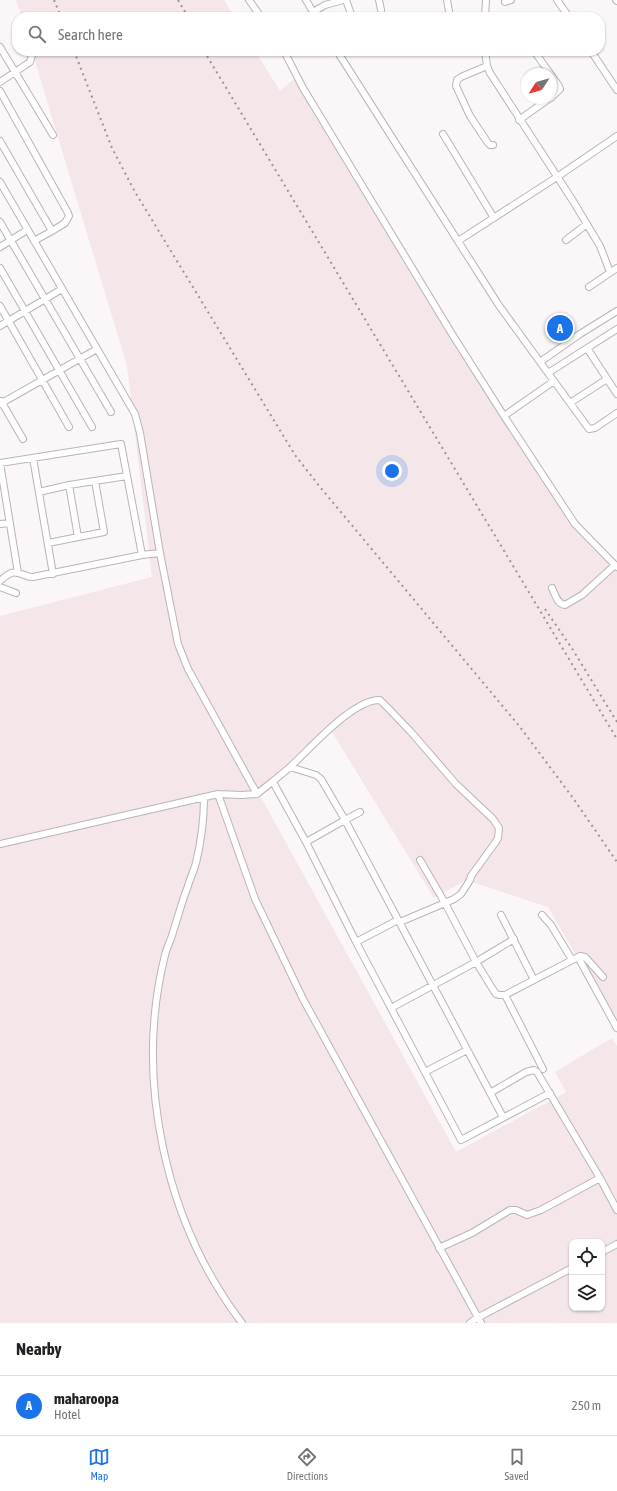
<!DOCTYPE html>
<style>
body{margin:0;font-family:"Asap Condensed",sans-serif;background:#f6f6f6;color:#202124}
.controls{position:absolute;right:12px;bottom:12px;display:grid;overflow:hidden;border-radius:8px;box-shadow:0 1px 3px #0004}
.controls button{width:36px;height:36px;display:grid;place-items:center;padding:0;border:0;border-bottom:1px solid #e0e0e0;background:#fff;color:#202124;font:20px sans-serif}
.compass{position:absolute;left:521px;top:68px;width:36px;height:36px;border-radius:50%;background:#fff;box-shadow:0 1px 3px #0004;rotate:234deg}
.you{position:absolute;left:392px;top:471px;width:14px;height:14px;margin:-10px;border:3px solid #fff;border-radius:50%;background:#1a73e8;box-shadow:0 0 0 6px #1a73e833}
.badge{display:grid;place-items:center;width:26px;height:26px;border-radius:50%;background:#1a73e8;color:#fff;font-size:13px;font-weight:700}
.pin{position:absolute;translate:-50% -50%;border:2px solid #fff;box-shadow:0 1px 4px #0006}
.list{margin:0;padding:0;list-style:none}
h2{display:flex;justify-content:space-between;align-items:center;height:52px;margin:0;padding:0 16px;font-size:17px}
h2 small{font-size:13px;font-weight:400;color:#757577}
.list li{display:grid;grid-template-columns:26px 1fr auto;gap:12px;align-items:center;box-sizing:border-box;height:60px;padding:0 16px;border-top:1px solid #e0e0e0}
.list b{display:block;font-size:15px;white-space:nowrap}
.list p{margin:0;font-size:13px;white-space:nowrap;color:#757577}
.list em{font-size:13px;font-style:normal;color:#757577}
.icon{flex:none;width:22px;height:22px;fill:none;stroke:currentColor;stroke-width:2;stroke-linecap:round;stroke-linejoin:round}
.map{position:relative;flex:none;width:617px;height:1323px;overflow:hidden}
.search{position:absolute;background:#fff;box-shadow:0 1px 3px #0004;left:12px;right:12px;top:12px;height:44px;display:flex;align-items:center;gap:10px;box-sizing:border-box;padding:0 14px;border-radius:16px;color:#757577;font-size:15px}
.sheet{height:112px;background:#fff}
nav{display:flex;justify-content:space-around;align-items:center;box-sizing:border-box;height:56px;border-top:1px solid #e0e0e0;background:#fff;font-size:11px;color:#757577}
nav a{display:grid;justify-items:center;gap:2px}
nav .on{color:#1a73e8}
.map>svg:first-child{display:block}
</style>
<div class="map">
<svg width="617" height="1323" viewBox="0 0 617 1323">
<rect width="100%" height="100%" fill="#fbf6f7"/>
<!-- built -->
<path fill="#f4e6e9" fill-rule="evenodd" d="M16 0H224L234 17H22Z
M32 51H255L280 91 299 74 565 512 617 563V1026L548 907 466 880 434 898 329 727 257 790 456 1152 566 1092 555 1072 612 1038 617 1046V1323H0V616L152 577 127 366ZM572 1242H602V1308H572Z"/>
<g fill="none" stroke-linecap="round" stroke-linejoin="round">
<defs>
<path id="minor" d="M249 0 261 17
M306 0 316 17
M346 0 351 14 348 17
M379 0 381 10
M447 0 450 17
M557 0 569 17
M616 0 617 1
M505 2 511 0
M313 12 325 5 343 0
M485 17 486 0
M0 47 53 135
M284 51 303 88 452 334 504 416 575 524 617 567
M337 51 498 304 540 362 580 334 617 311
M485 51 487 66 490 73 573 201 600 246 610 272
M534 51 559 86 560 89 551 98
M591 51 617 90
M487 66 461 77 457 80 456 86 470 116 488 143 490 145H493
M0 82 30 62 32 55 31 51
M0 91 68 213 69 216 65 223 52 231
M519 120 550 98
M443 134 494 218
M0 141 52 231 34 241
M0 182 135 414 140 433 160 553 178 644 188 669 257 794 241 795 218 794
M0 222 111 412
M566 240 587 224
M458 241 557 177 617 136
M0 247 27 230
M0 268 92 427
M589 287 617 268
M0 306 69 427
M0 326 62 289
M587 348 617 394
M540 362 589 429 595 428 617 413
M548 373 617 329
M1 401 23 439
M570 403 607 379
M0 404 97 349
M504 416 554 381
M33 458 53 574
M0 463 121 444 142 555
M0 463 18 573
M39 492 69 485
M0 524 10 523
M78 537 69 485 127 476
M48 543 104 532 95 481
M0 581C3 578 7 575 11 573 19 570 26 578 33 577L142 555 160 553
M0 587 16 593
M552 588C555 594 557 604 565 605L582 595 615 565
M290 767 316 775 321 779 345 820 360 812
M273 782 306 842 356 942 461 1140 550 1093
M257 794C268 785 280 776 290 767 310 749 353 699 380 700L388 708 411 732 456 784 493 819 499 828 498 838 495 843 471 876 470 880 461 894 454 899 445 903 420 860
M204 797C204 819 201 842 196 863 194 871 190 878 188 886 182 901 178 917 173 932 171 940 167 947 165 955 134 1079 165 1222 242 1323
M306 842 345 820 503 1117
M0 844 218 794 255 899 303 999 481 1323
M501 915 534 980
M542 915 551 925 572 960
M400 922 445 903 476 962 492 988 496 994 500 995H505L580 956 585 957 603 977
M356 942 398 920
M578 957 617 1028
M505 995 543 1069
M391 1008 476 962 514 939
M425 1072 467 1050
M490 1093 526 1072 534 1070 537 1072 600 1178 617 1210
M439 1248 472 1233 510 1210H516L527 1215 541 1210 600 1178
M602 1252 617 1244
M470 1323 477 1318 572 1268"/>
</defs>
<!-- minor casing -->
<use href="#minor" stroke="#bab4b5" stroke-width="8"/>
<!-- minor -->
<use href="#minor" stroke="#fff" stroke-width="6"/>
<!-- rail -->
<path stroke="#989595" stroke-width="2" stroke-dasharray="2 4" stroke-linecap="butt" d="M54 0 61 17
M178 0 188 17
M74 51 112 148 135 192 295 455 320 487 520 727 573 798 617 862
M204 51 617 739
M545 609 573 650 617 722"/>
</g>
</svg>
<div class="controls">
<button><svg class="icon" aria-label="locate" viewBox="0 0 24 24"><circle cx="12" cy="12" r="6"/><path d="M12 2v4M12 18v4M2 12h4M18 12h4"/></svg></button>
<button><svg class="icon" aria-label="layers" viewBox="0 0 24 24"><path d="M12 4l9 5-9 5-9-5zM3 14l9 5 9-5"/></svg></button>
</div>
<svg class="compass" viewBox="-18 -18 36 36"><path d="M0-13l5 13h-10z" fill="#e53935"/><path d="M0 13l5-13h-10z" fill="#757577"/></svg>
<div class="you"></div>
<div class="pin badge" style="left:560px;top:328px">A</div>
<div class="search"><svg class="icon" aria-label="search" viewBox="0 0 24 24"><circle cx="10" cy="10" r="6"/><path d="M15 15l6 6"/></svg>Search here</div>
</div>
<section class="sheet">
<h2>Nearby<small></small></h2>
<ul class="list">
<li><span class="badge">A</span><div><b>maharoopa</b><p>Hotel</p></div><em>250 m</em></li>
</ul>
</section>
<nav>
<a class="on"><svg class="icon" aria-label="map" viewBox="0 0 24 24"><path d="M3 6l6-2 6 2 6-2v14l-6 2-6-2-6 2zM9 4v14M15 6v14"/></svg>Map</a>
<a><svg class="icon" aria-label="directions" viewBox="0 0 24 24"><path d="M12 3l9 9-9 9-9-9zM9 14v-3h6M13 9l2 2-2 2"/></svg>Directions</a>
<a><svg class="icon" aria-label="saved" viewBox="0 0 24 24"><path d="M7 4h10v16l-5-4-5 4z"/></svg>Saved</a>
</nav>
